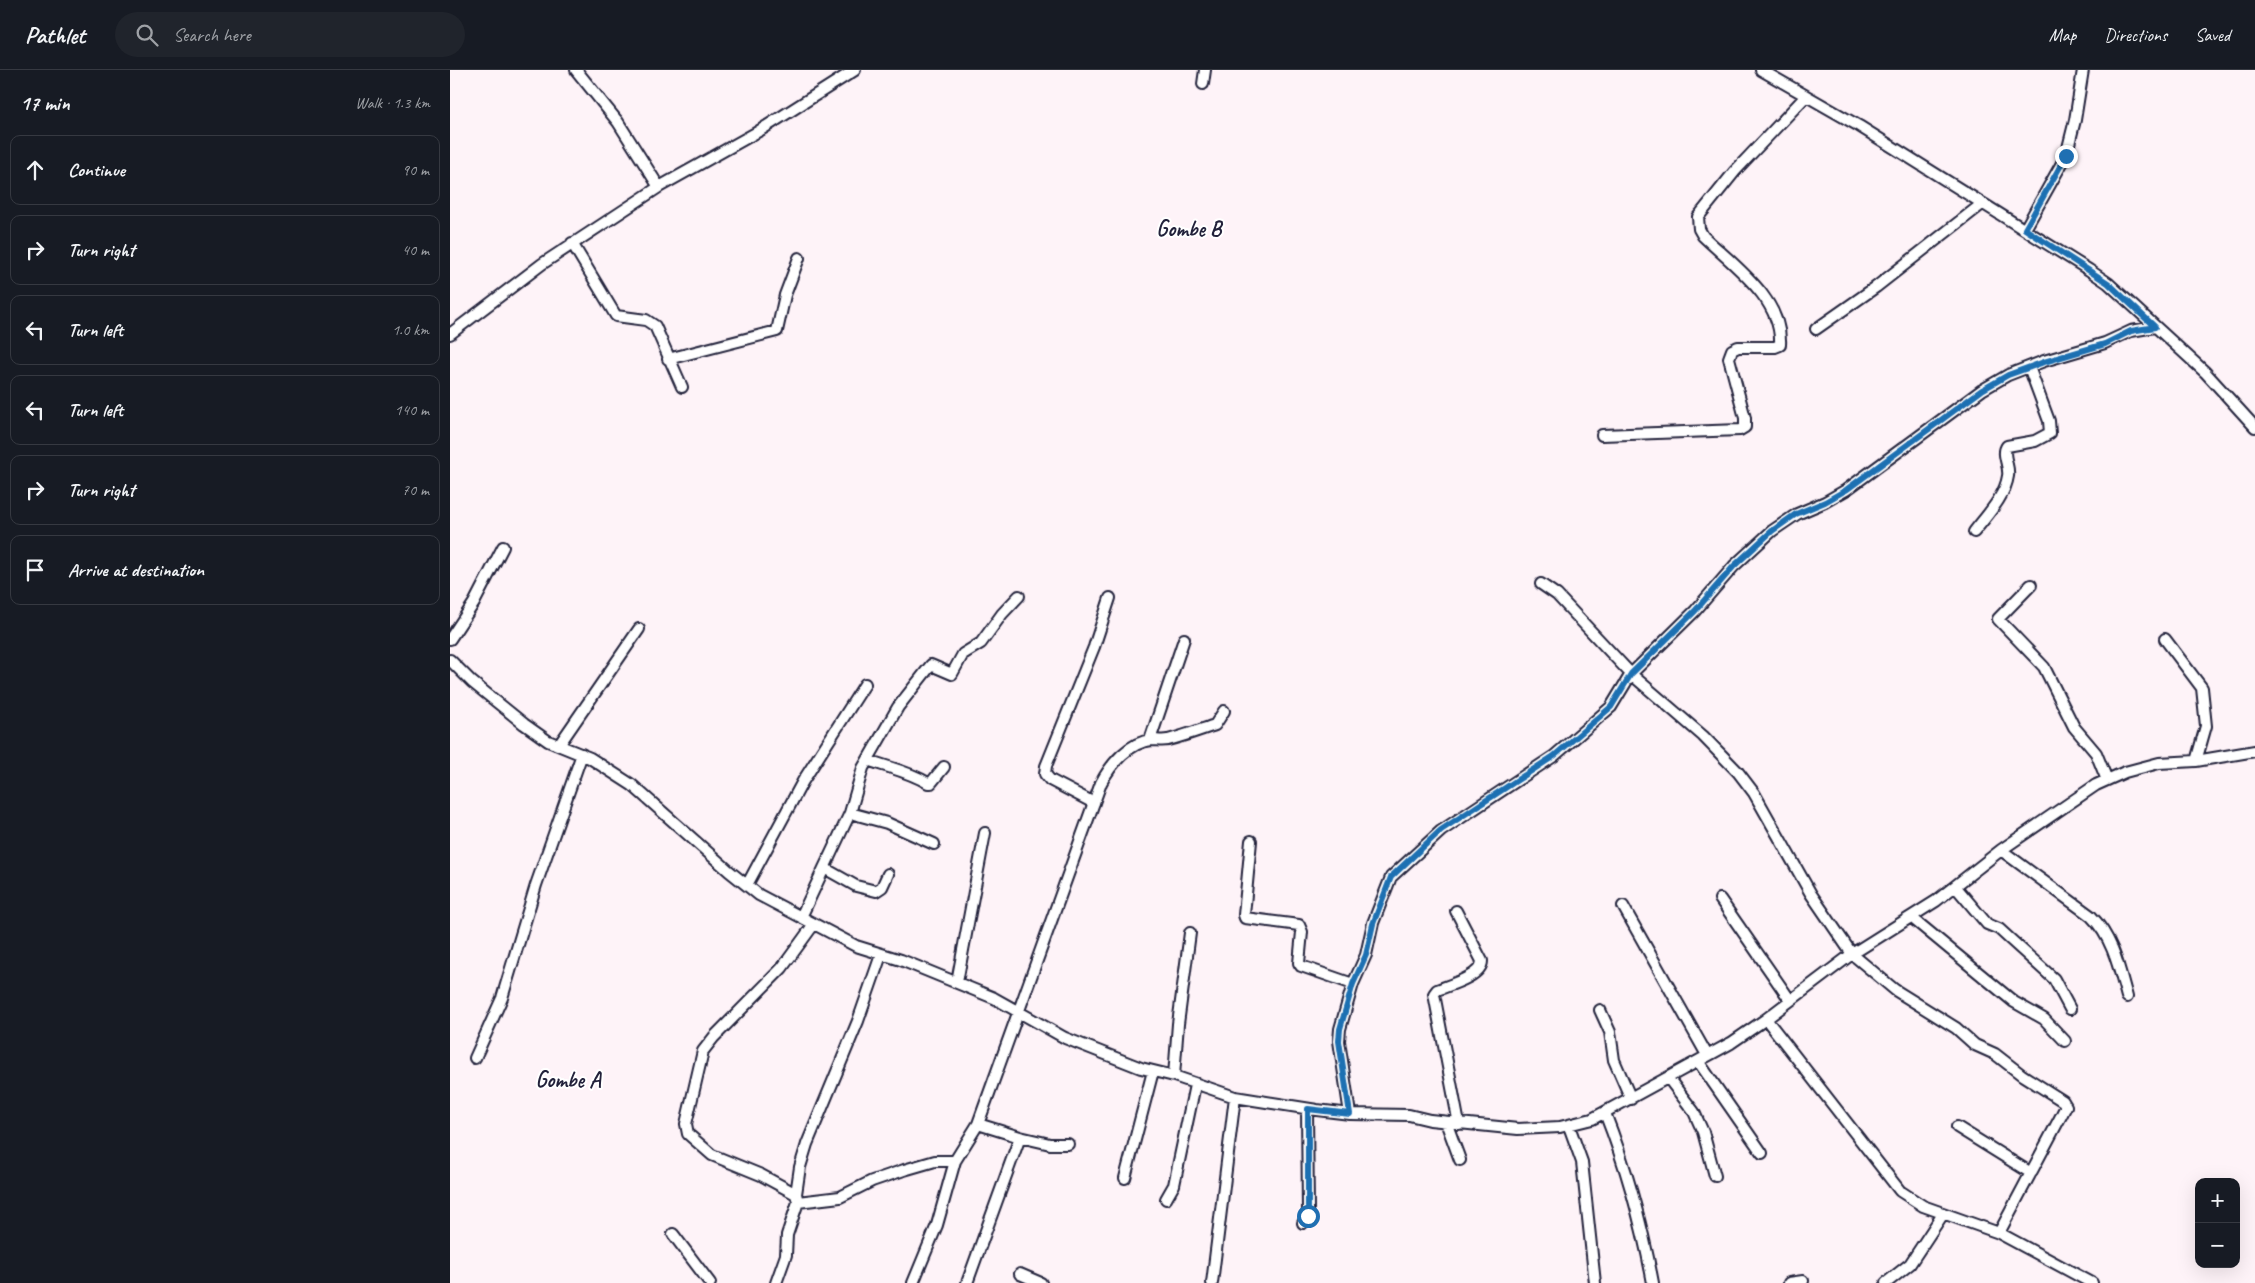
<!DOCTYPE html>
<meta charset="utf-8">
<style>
body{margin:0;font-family:Caveat,sans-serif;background:#20242c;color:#f1f3f6}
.controls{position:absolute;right:15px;bottom:15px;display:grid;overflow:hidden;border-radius:10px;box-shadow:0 5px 20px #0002}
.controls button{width:45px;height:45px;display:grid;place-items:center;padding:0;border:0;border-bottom:1px solid #363941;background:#171b24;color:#f1f3f6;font:25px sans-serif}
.stop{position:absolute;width:15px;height:15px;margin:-11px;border:4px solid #1f6fb2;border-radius:50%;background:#fff}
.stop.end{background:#1f6fb2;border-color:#fff;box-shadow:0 1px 5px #0008}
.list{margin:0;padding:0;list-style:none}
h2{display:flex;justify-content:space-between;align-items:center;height:65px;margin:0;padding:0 20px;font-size:21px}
h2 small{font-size:16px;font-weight:400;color:#9ea1a6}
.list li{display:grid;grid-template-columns:32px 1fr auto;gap:15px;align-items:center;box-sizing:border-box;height:70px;margin:0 10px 10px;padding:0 10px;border:1px solid #363941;border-radius:10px}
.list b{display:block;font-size:19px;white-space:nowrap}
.list em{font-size:16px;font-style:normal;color:#9ea1a6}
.icon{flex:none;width:28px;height:28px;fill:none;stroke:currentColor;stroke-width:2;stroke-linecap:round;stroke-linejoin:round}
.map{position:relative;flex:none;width:1805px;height:1213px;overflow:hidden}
header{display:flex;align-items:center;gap:30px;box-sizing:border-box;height:70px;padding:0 25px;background:#171b24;border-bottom:1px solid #363941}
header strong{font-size:24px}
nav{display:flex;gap:28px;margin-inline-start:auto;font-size:18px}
.search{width:350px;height:45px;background:#20242c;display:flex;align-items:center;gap:12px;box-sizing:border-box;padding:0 18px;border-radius:28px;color:#9ea1a6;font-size:19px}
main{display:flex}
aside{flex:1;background:#171b24}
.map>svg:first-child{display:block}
</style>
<header>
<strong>Pathlet</strong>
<div class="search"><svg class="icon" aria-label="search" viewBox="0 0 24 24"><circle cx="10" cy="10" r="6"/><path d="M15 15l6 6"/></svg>Search here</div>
<nav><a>Map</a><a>Directions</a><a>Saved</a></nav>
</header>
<main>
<aside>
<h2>17 min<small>Walk · 1.3 km</small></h2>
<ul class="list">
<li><svg class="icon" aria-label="ahead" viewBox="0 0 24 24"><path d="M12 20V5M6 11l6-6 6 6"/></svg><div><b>Continue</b></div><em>90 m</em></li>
<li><svg class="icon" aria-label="right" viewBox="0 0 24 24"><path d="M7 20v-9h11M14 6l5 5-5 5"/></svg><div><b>Turn right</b></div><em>40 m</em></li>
<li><svg class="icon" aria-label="left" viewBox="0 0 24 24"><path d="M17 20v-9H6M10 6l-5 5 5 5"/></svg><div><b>Turn left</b></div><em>1.0 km</em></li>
<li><svg class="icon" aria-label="left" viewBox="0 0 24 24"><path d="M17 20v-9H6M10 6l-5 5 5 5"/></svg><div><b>Turn left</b></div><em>140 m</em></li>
<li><svg class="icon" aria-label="right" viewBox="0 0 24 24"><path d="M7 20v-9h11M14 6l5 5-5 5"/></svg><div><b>Turn right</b></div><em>70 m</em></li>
<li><svg class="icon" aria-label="arrive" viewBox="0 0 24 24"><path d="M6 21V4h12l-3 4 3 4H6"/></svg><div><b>Arrive at destination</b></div></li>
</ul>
</aside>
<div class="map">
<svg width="1805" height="1213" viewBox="0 0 1805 1213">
<rect width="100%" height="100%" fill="#fef3f8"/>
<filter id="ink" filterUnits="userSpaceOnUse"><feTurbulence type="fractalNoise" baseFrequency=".02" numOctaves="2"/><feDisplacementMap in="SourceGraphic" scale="10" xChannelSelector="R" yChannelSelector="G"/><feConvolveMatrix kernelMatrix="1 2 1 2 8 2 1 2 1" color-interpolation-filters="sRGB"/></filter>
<g filter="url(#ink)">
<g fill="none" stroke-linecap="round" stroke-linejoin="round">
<defs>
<path id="minor" d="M126 0 168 52 209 117
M1311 0 1409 56 1639 200 1658 213 1755 302 1805 357
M753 14 755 0
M1575 159 1616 86 1625 50 1633 0
M122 173 166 246 196 250 205 256 232 317
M1366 259 1426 217 1532 134
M0 264 92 194 209 117 309 61 405 0
M218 289 327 261 335 225 349 188
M1152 365 1290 360 1295 357V348L1279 288 1282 280 1288 277H1325L1330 275C1333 229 1283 195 1253 166L1249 159 1248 147 1285 101 1356 26
M1524 462C1536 446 1555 427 1558 406 1560 396 1551 384 1557 376L1585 371 1600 363 1599 351 1579 297
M1091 514 1107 525 1181 604 1253 666 1288 702 1304 723 1361 824 1402 884 1445 920 1506 958 1525 975 1545 984 1572 1005 1613 1031 1616 1036 1611 1046 1549 1163
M1581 515 1548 549 1594 597 1624 657 1646 683 1657 710
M0 569 24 533 53 477
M1715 569 1752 618 1756 656 1746 691
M0 590 22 612 74 654 98 671 140 688 182 715 279 801 309 825 406 876 451 890 544 928 615 968 691 998 724 1006 785 1027 867 1040 900 1044 959 1045 980 1050 1068 1059 1110 1057 1142 1049 1281 973 1316 949 1402 884 1486 831 1551 780 1646 715 1675 702 1709 693 1746 691 1805 681
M700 670 734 569
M109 675 189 559
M418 690C439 698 458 701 478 713H481L494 697
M644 733 600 710 595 704 596 696 644 577 660 528
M400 743 437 753 484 774
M801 771 794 845 795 848 849 855 852 862 849 893 851 896 903 914
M1551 780 1641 846C1663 868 1669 898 1677 927
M374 798 406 816 426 821 432 817 438 804
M297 815 353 711 415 614
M1505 816 1537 854 1549 859 1561 870 1604 909 1620 939
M1270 829 1340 930
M1173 836 1257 985
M1006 841 1032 891C1032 906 1000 915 987 920L984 924 1009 1054
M351 847 400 743 413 698 448 637 481 595 502 604 513 584 531 573 552 544 569 526
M1461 847 1564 932 1594 949 1615 971
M507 912 535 763
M1150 940 1160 962 1164 990 1181 1029
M1316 949 1450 1121 1473 1136 1549 1163 1642 1213
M25 988 52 928 86 815 132 684
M1248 991 1312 1083
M724 1006 728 954 740 863
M1219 1009 1244 1042 1253 1062 1265 1106
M1155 1043C1177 1099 1192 1154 1203 1213
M900 1044 889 971 890 959 903 914 916 885 923 853 941 807 991 761 1104 686 1161 637 1181 604 1245 541 1284 496 1322 461 1347 444 1375 432 1396 420 1532 320 1558 305 1594 291 1655 273 1681 261 1705 257
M996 1052 1010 1090
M1119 1056 1132 1092 1145 1213
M1507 1057 1581 1103
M570 1067 600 1074H618
M675 1108 703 1001
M346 1124 311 1105 262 1085 238 1064 236 1054 253 981 264 967 332 898 364 854
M716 1129 724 1115 745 1015
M348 1132 390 1127 422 1111 454 1100 485 1091H505
M853 1153 858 1146V1139L857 1039
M223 1164 260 1213
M570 1204 591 1213
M326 1213 336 1185 337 1165 348 1132 346 1124 350 1097 357 1074 408 951 431 885
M463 1213 487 1155 505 1091 528 1054 651 713C661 694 679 672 702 670 707 670 712 671 718 670 734 666 750 660 765 655L774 641
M517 1213 570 1067 528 1054
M762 1213 785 1027
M1339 1213 1353 1211
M1436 1213 1460 1194 1493 1144"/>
</defs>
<!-- minor casing -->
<use href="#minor" stroke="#22223b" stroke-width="14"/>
<!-- minor -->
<use href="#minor" stroke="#fff" stroke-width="10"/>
</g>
</g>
<g fill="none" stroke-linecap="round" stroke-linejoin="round" filter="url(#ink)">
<!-- route -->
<path stroke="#1f6fb2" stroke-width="6" d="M858 1146V1039L900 1044 889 971 890 959 903 914 916 885 923 854 941 807 991 760 1104 686 1161 637 1181 604 1245 541 1284 496 1322 461 1346 444 1375 432 1396 420 1532 320 1558 305 1594 292 1655 274 1681 261 1705 257 1658 213 1575 159 1616 86"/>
</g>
<g text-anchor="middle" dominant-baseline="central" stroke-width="4" stroke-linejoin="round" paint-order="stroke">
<!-- quarter labels -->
<g font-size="22" font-weight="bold" fill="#22223b" stroke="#fff">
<text x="739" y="159">Gombe B</text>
<text x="118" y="1010">Gombe A</text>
</g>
</g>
</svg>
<div class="controls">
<button>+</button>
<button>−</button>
</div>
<div class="stop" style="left:858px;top:1146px"></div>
<div class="stop end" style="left:1616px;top:86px"></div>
</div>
</main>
